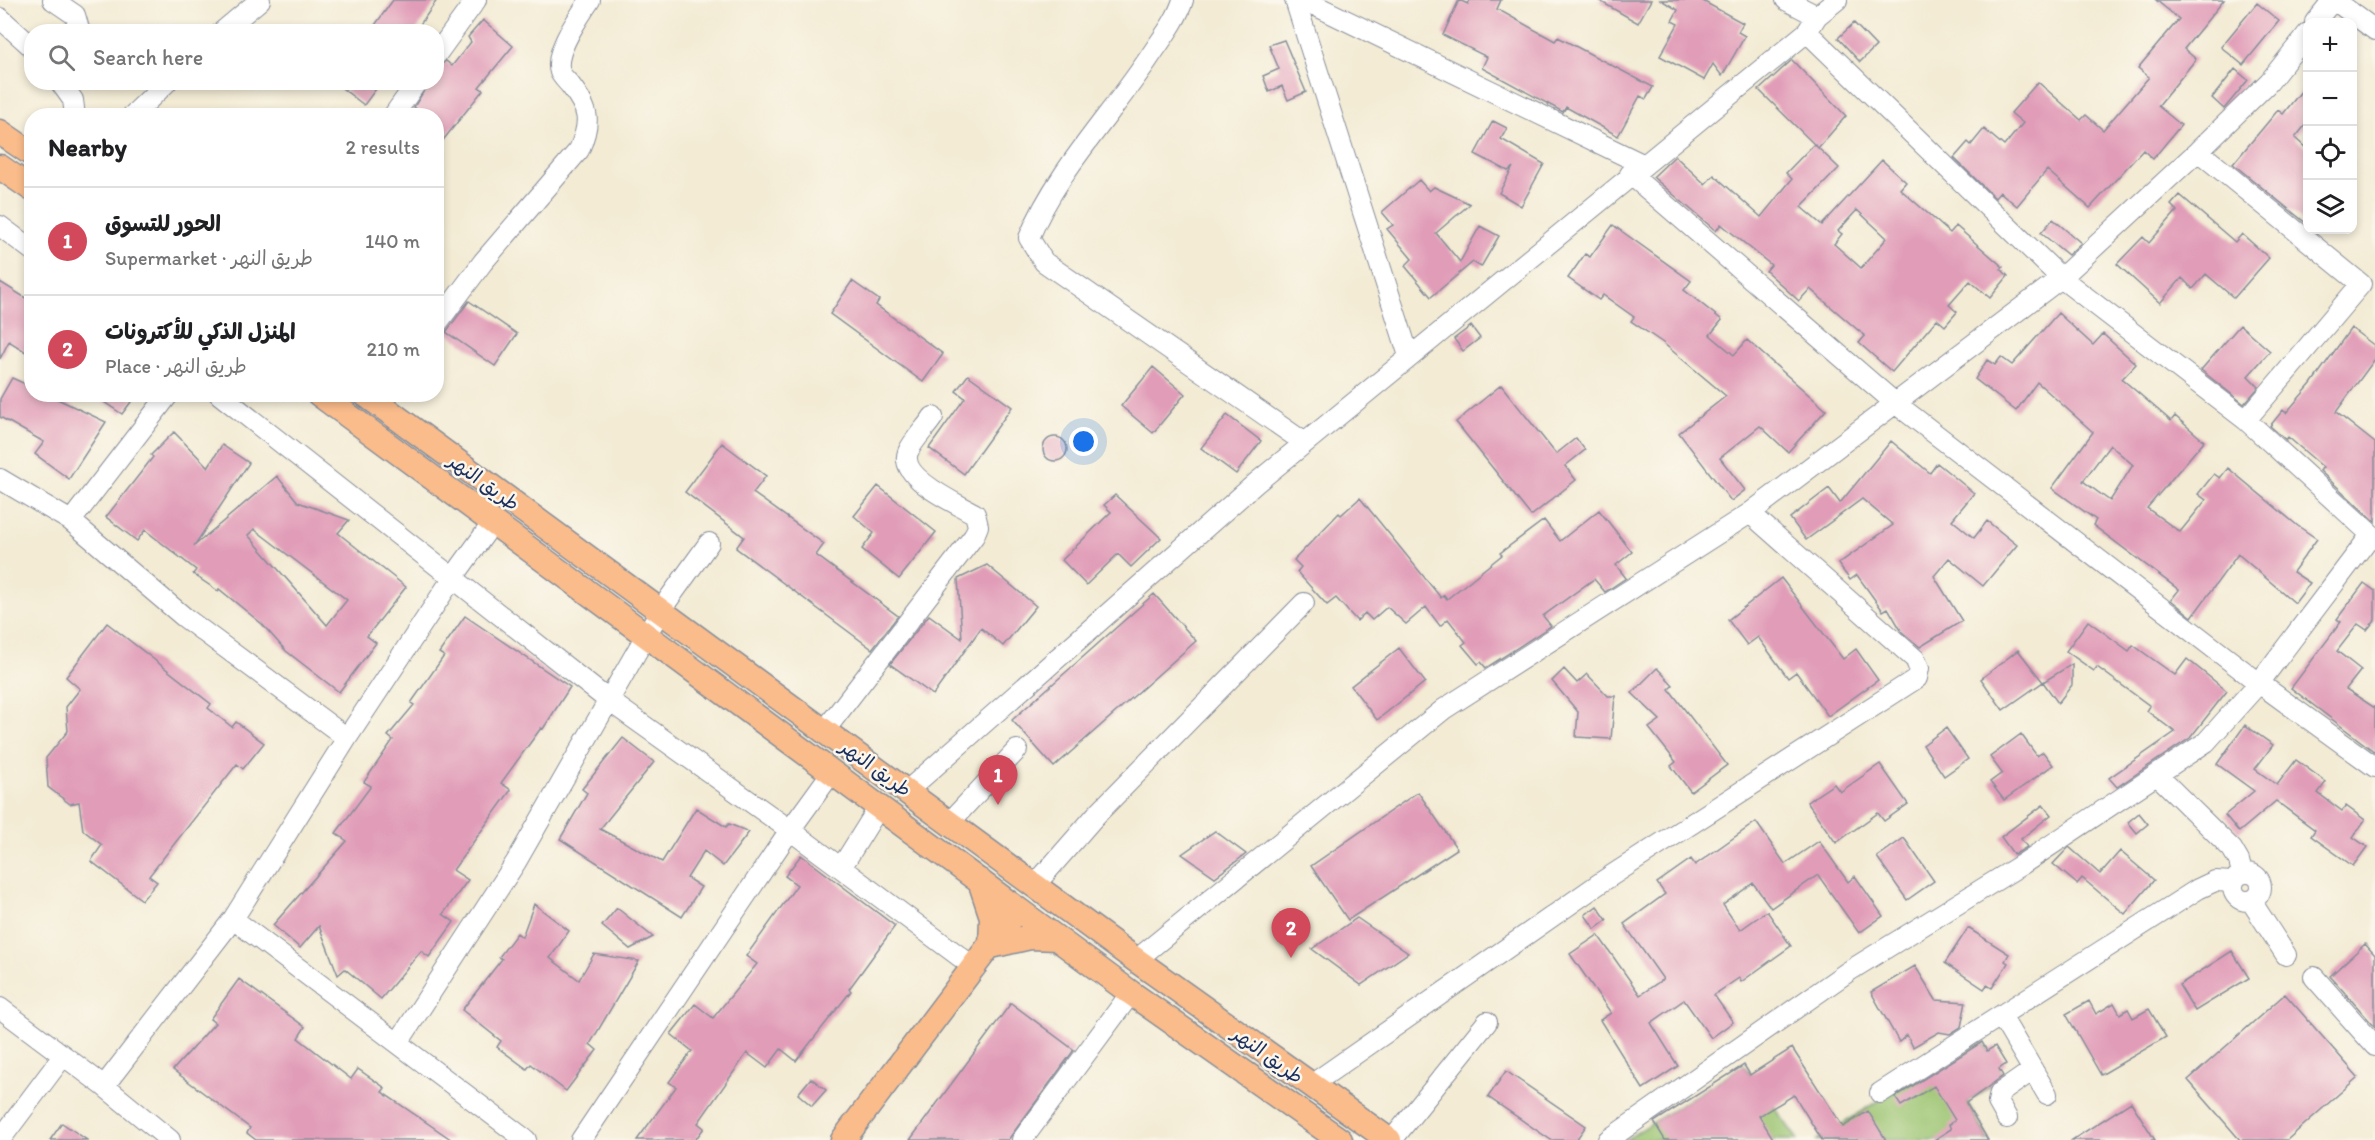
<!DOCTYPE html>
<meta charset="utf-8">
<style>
body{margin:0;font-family:Itim,"Playpen Sans Arabic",sans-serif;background:#f6f6f6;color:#202124}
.controls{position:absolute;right:18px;top:18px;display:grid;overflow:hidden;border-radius:12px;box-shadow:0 3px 9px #0003}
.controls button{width:54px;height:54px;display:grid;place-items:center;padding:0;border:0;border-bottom:2px solid #e0e0e0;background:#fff;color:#202124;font:30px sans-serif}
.you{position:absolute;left:1084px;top:442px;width:21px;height:21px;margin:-15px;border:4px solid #fff;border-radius:50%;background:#1a73e8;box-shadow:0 0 0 9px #1a73e833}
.badge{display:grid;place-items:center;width:39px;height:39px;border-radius:50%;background:#d1495b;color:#fff;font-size:20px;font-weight:700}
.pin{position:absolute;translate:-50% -50px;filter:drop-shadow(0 2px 3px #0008)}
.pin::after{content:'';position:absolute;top:32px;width:21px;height:18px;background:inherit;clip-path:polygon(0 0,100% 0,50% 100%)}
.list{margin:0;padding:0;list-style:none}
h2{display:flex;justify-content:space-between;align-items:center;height:78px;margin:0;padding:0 24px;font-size:26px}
h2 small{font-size:20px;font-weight:400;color:#757577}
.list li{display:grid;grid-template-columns:39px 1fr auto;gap:18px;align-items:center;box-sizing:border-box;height:108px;padding:0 24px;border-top:2px solid #e0e0e0}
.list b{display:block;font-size:22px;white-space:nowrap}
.list p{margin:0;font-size:20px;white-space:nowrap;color:#757577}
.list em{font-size:20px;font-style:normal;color:#757577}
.icon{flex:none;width:33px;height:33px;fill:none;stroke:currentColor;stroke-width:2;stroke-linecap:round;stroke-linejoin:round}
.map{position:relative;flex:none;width:2375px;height:1140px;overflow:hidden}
.search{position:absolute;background:#fff;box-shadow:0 3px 9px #0003;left:24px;top:24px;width:420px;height:66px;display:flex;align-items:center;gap:15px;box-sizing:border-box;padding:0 21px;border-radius:24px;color:#757577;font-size:22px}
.panel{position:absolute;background:#fff;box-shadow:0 3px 9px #0003;left:24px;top:108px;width:420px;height:294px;border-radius:24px}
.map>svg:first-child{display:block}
</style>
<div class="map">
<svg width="2375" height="1140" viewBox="0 0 2375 1140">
<rect width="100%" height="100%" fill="#fbf7ec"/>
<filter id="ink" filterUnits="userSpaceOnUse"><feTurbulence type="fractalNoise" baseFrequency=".0167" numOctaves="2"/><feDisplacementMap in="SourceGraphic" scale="12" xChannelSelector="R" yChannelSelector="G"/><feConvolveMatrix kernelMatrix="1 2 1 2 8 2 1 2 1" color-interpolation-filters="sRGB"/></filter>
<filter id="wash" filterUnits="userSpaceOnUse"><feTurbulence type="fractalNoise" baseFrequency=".008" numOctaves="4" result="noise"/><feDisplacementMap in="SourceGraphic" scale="24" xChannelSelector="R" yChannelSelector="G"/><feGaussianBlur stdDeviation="1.35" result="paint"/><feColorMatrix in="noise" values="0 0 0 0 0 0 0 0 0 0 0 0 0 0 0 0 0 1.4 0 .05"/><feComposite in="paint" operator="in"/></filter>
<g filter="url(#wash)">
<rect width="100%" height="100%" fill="#f3ebd4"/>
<!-- green -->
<path fill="#9bc471" stroke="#5b7a68" stroke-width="1.5" d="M1980 1037 2005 1077 1967 1102 1989 1140H1817Z
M1744 1065 1798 1140H1625Z"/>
<g id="blocks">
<!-- building -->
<path fill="#e19db8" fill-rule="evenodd" d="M393 0H437L415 32H384L375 25Z
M1459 0 1468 4 1470 0H1501L1497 9 1555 41 1558 37 1653 87 1646 99 1640 96 1618 136 1566 107 1563 112 1482 68 1487 57 1443 35Z
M1598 0H1651L1638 23Z
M1661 0H1701L1743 23 1738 32 1745 36 1722 76 1713 64 1704 80 1660 56 1678 24 1672 21 1678 10Z
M2156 0H2224L2184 49 2196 59 2158 106 2181 125 2153 159 2143 150 2090 208 2047 170 2017 206 2000 192 1995 198 1954 158 1968 142 1971 145 1984 129 2004 146 2023 123 2011 113 2038 82 2081 120 2086 115 2103 130 2149 77 2138 68 2179 19Z
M2257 3 2279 21 2243 65 2221 47Z
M483 20 513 46 479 87 483 90 436 149V116H426L414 107 429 82H436L437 67 446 61 452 66 471 42 468 37Z
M1854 23 1876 46 1860 62 1838 38Z
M1284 40 1306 92 1288 100 1282 86 1269 92 1263 76 1279 69 1269 45Z
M1792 60 1846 116 1818 148 1759 90Z
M2235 69 2248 80 2224 109 2212 98Z
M334 82H381L364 105Z
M2307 84V123L2295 138 2307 149V224L2233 164 2278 110 2283 114Z
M1493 121 1507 128 1501 139 1544 164 1521 206 1499 193 1513 167 1508 171 1475 154Z
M1814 144 1839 168 1801 207 1822 225 1882 160 1906 182 1900 189 1950 233 1956 226 2003 267 2001 269 2008 276 1990 298 1970 281 1949 305 1957 312 1945 326 1937 319 1892 372 1859 343 1865 336 1810 289 1799 301 1766 271 1771 265 1721 224 1716 231 1653 177 1675 156 1705 184 1714 175 1761 217 1792 179 1786 173ZM1857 210 1887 238 1861 268 1834 244 1842 234 1838 231Z
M1419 180 1429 191 1434 187 1470 204 1436 233 1460 262 1480 226 1499 236 1481 267 1473 262 1431 297 1405 266 1412 259 1387 229 1393 225 1382 212Z
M2180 195 2235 242 2242 234 2269 258 2234 298 2206 274 2193 289 2182 278 2160 303 2117 264 2143 237 2149 243 2177 211 2171 205Z
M2053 219 2081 243 2068 255 2041 233Z
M1613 225 1691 281 1684 290 1722 320 1710 335 1734 355 1747 340 1826 410 1788 452 1760 426 1720 458 1745 490 1731 501 1679 433 1726 396 1663 343 1631 321 1634 317 1603 295 1599 300 1568 278 1585 254 1590 257Z
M852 281 879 300 876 305 943 354 923 382 830 314Z
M0 282 32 302V356L9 341 0 359Z
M469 301 517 334 495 366 446 332Z
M2058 313 2093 345 2103 334 2136 364 2122 379 2171 421 2175 416 2204 441 2147 508 2180 532 2206 500 2198 494 2214 474 2220 478 2228 468 2298 526 2317 539 2293 572 2310 583 2295 603 2238 554 2192 617 2171 600 2179 590 2093 525 2096 520 2052 488 2093 432 2037 382 2016 411 1975 379 1987 360 1995 365 2001 357 2012 365ZM2110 445 2133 465 2110 501 2083 481Z
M2240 325 2270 351 2248 376 2259 387 2244 404 2201 370Z
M1471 326 1480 338 1463 351 1454 339Z
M2351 328 2375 346V359L2336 412 2375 443V522L2320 471 2323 467 2288 437 2286 440 2270 426 2283 410 2286 413 2311 384Z
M1153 367 1185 394 1153 433 1121 406Z
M968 375 1012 407 964 474 929 448 965 398 956 391Z
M12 378 32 387V394H47L106 422 69 479 35 454 44 442 0 417V399Z
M1501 385 1556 454 1576 438 1585 450 1565 466 1576 480 1531 516 1456 422Z
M92 394H137L122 414Z
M1227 415 1261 441 1236 474 1201 448Z
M174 432 208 467 222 445 249 463 194 546 277 476 298 502 349 520 338 533 406 587 367 636 376 643 339 692 286 651 262 624 219 589 218 591 193 574 196 570 145 530 137 541 106 517 153 457 151 455ZM254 529 347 600 327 625 248 535Z
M1043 449a12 12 0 1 1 24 0a12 12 0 1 1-24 0Z
M1891 441 1930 473 1937 463 1974 493 1952 520 1974 538 1987 521 2017 545 1983 586 1949 558 1934 576 1962 621 1920 647 1902 632 1888 608 1883 611 1857 575 1850 580 1838 564 1893 525 1862 499 1806 540 1790 518 1829 488 1840 503Z
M722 443 766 476 753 493 824 544 816 555 898 616 872 649 736 548 744 537 685 492Z
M878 486 936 532 899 579 862 549 874 533 854 516Z
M1115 495 1161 538 1131 567 1118 554 1086 585 1062 560 1111 512 1104 505Z
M1360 498 1441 598 1444 595 1447 599 1502 555 1500 553 1544 520 1560 541 1599 510 1632 552 1616 565 1626 578 1605 592 1594 579 1543 616 1551 626 1486 668 1481 662 1478 664 1462 645 1466 642 1448 619 1440 626 1426 607 1406 624 1387 607 1372 620 1365 613 1357 621 1336 598 1327 605 1297 572 1301 567 1294 560 1339 513 1341 515Z
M987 565 1036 606 1003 646 981 628 933 695 890 664 929 615 962 639 958 579Z
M1781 578 1843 659 1856 649 1878 680 1828 716 1796 672 1788 678 1758 637 1747 645 1728 620Z
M2364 583 2375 591V620L2367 630 2358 624 2337 651 2361 670 2346 689 2375 708V752L2291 688 2341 622 2337 619Z
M1154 594 1196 641 1054 767 1012 720Z
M465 616 570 687 543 729 541 728 501 783 511 790 453 870 468 880 443 914 454 922 429 957 421 951 381 999 345 969 338 975 319 926 300 948 273 925 347 841 336 833 371 786 364 782 393 740 388 736 414 705 411 703 444 656 439 653Z
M2088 621 2129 651 2133 645 2175 675 2187 659 2227 691 2190 738 2117 787 2109 778 2175 732 2147 711 2150 706 2097 667 2094 671 2066 651Z
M107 623 211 704 208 708 232 727 236 722 264 743 243 769 237 764 149 876 157 882 142 900 91 861 102 845 83 830 79 802 70 804 48 787 46 758 68 731 66 707 80 689 66 677Z
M1399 648 1425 682 1377 720 1351 686Z
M2018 650 2043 682 2003 710 1981 679Z
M2072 664V685L2058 703 2043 682Z
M1657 668 1673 685 1669 689 1727 765 1691 792 1671 766 1676 762 1649 728 1660 720 1632 693Z
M1564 669 1577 683 1587 674 1608 696H1615L1611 739 1576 737 1578 712 1552 681Z
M2245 725 2273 745 2255 769 2277 785 2296 760 2326 782 2318 793 2342 811 2346 806 2365 820 2353 837 2367 847 2353 866 2311 836 2315 830 2276 801 2239 832 2225 815 2254 791 2217 764Z
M1946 728 1968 759 1944 776 1923 745Z
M2021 734 2037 756 2043 752 2053 765 2004 800 1990 782 2002 773 1990 757Z
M623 738 654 762 600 829 662 862 696 808 726 827 729 824 749 832 723 866 704 851 687 878 701 887 682 917 560 839 587 793 582 789Z
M1880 764 1908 804 1884 821 1878 813 1836 843 1807 802 1834 784 1840 792Z
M1418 792 1457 849 1348 920 1311 866Z
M2043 805 2051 815 2021 839 2027 847 2014 855 2001 837Z
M2139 813 2148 824 2137 833 2128 822Z
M1756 822 1785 864 1819 841 1848 882 1855 876 1883 916 1859 933 1818 875 1771 908 1753 883 1723 905 1740 930 1767 911 1791 946 1741 982 1739 978 1714 995 1733 1022 1711 1038 1684 1000 1651 1023 1678 1066 1643 1089 1600 1020 1611 1013 1570 954 1598 935 1640 995 1663 979 1624 924 1665 894 1657 883 1691 859 1695 865Z
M1215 831 1246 854 1215 877 1182 854Z
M1904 838 1934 881 1907 900 1877 857Z
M2069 847 2100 874 2120 851 2154 880 2125 914 2082 878 2077 884 2053 864Z
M801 855 895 926 849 989 851 991 796 1061 781 1049 767 1068 747 1053 698 1123 704 1128 695 1140H637L676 1087 669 1082 692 1051 671 1034 695 1004 713 1018 757 964 746 956 797 885 785 876Z
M534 904 569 931 550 958 579 980 594 954 639 961 590 1044 597 1050 566 1091 531 1064 527 1069 497 1047 501 1041 462 1010 502 959 499 957 517 933 522 937Z
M1597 906 1607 920 1595 929 1585 915Z
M617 908 653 937 630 949 602 926Z
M1357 918 1408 953 1361 985 1312 949Z
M1968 928 2009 954 2005 961 2008 963 1992 988 1987 985 1984 989 1945 963Z
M2365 944 2375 955V1027L2330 976Z
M2232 951 2249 978 2195 1011 2179 985Z
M1915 966 1936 1000 1966 1002 1961 1027 1950 1034 1939 1032 1913 1047 1907 1035 1899 1042 1871 992Z
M239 979 305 1027 298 1038 351 1079 358 1069 385 1088 382 1092 452 1140H256L247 1133 250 1128 173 1070 215 1023 210 1019Z
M2285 994 2358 1077 2287 1140H2240L2188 1080Z
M2089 1001 2096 1014 2114 1003 2120 1014 2128 1009 2133 1018 2149 1009 2166 1037 2101 1075 2066 1014Z
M1011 1003 1074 1050 1008 1140H910Z
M1982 1042 1987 1051 1995 1046 2006 1064 1999 1069 2003 1076 1966 1103 1988 1140H1934L1951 1129 1949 1125 1955 1120 1934 1086 1901 1106 1895 1097Z
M1792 1048 1843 1127 1868 1111 1886 1140H1822L1794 1095 1759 1116 1774 1140H1665L1654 1122 1744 1065 1750 1075Z
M1506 1071 1586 1126 1576 1140H1551L1488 1097Z
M811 1078 826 1090 812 1106 798 1094Z
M2131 1102 2155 1140H2072Z
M62 1123 87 1140H50Z"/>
</g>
</g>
<g filter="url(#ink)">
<use href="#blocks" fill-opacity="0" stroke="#878d99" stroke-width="1.5"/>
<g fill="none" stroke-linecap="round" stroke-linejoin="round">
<defs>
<path id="minor" d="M53 0 75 15 80 32
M1183 0C1177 20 1163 37 1151 55 1111 116 1057 170 1029 238L1044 262 1305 443
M1295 0 1409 356
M1304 0 1642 164
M1786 0 1817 16
M2334 0 2375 30
M0 18 32 47
M2315 22 2333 0
M222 32 260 0
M1807 32 2061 278 2246 420 2375 538
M436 55 476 0
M60 82 73 100 75 116
M132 116 167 82
M393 116 417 82
M2198 151 2361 284 2246 420
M1630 174 1895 403 2259 683 2375 767
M0 226 32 250
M436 325 483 262 579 150C591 122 590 111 571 86 568 82 562 77 560 72 553 52 580 16 590 0
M219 394 608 700 790 830 975 968
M0 479 71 521 184 617 347 738
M71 521 169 394
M825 730 974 536 978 526 975 514C956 503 898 478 908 452 913 440 926 428 933 417
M2158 776 2232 849 2239 861 2242 873
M907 791 1256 483 1807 32 1817 16 1837 0
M950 822 1017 750
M841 868 879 807
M2233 887a14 14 0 1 1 28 0a14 14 0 1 1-28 0Z
M1035 885 1097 814 1304 603
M2251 901 2286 955
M233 919 526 1140
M1136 960 1444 709 1750 513 2061 278 2198 151 2269 82 2308 33
M2314 977 2375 1046
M0 1008 104 1086 170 1140
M2001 1016 2047 1094
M398 1043 516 862 660 611 709 543
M1311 1085 1603 881 1917 678 1919 668 1915 659 1750 513
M104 1086 233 919 347 738 452 579 494 521
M1880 1093 2198 889 2215 881 2233 882
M2007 1118 1998 1102 2000 1093 2033 1070
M0 1140 63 1056
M581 1140 790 830 832 772
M1022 1140 1131 993
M1392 1140 1487 1022
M1608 1140 1849 971 2021 865 2206 742 2259 683 2371 535"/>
<path id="major" d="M0 132 32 154
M0 167 32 189
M319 394 1131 993 1340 1140
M365 394 1136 960 1389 1140
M980 881 992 917 991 946 1030 937 1056 938
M843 1140 1017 909"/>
</defs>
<!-- minor casing -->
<use href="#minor" stroke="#878d99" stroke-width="22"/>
<!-- major casing -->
<use href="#major" stroke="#878d99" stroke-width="27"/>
<!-- minor -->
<use href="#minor" stroke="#fff" stroke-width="20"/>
<!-- major -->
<use href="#major" stroke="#fabc8b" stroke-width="24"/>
</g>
</g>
<g text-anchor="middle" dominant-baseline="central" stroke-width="5" stroke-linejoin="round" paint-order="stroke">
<!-- street labels -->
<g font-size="20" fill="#1b2f5e" stroke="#fbf7ec">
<text transform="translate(484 482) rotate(36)">طريق النهر</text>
<text transform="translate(876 768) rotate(36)">طريق النهر</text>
<text transform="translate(1268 1055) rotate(36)">طريق النهر</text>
</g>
</g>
</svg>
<div class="controls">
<button>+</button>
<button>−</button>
<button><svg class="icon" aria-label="locate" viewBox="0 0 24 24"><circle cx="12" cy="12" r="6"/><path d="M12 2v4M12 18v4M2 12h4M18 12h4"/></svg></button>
<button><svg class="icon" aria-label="layers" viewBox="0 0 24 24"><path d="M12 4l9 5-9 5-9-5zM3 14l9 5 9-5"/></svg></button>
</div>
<div class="you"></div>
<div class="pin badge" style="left:998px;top:805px">1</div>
<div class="pin badge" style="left:1291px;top:958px">2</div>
<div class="search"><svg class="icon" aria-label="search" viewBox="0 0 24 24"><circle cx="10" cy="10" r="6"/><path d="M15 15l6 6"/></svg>Search here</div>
<section class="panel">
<h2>Nearby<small>2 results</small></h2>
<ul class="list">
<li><span class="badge">1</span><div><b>الحور للتسوق</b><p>Supermarket · طريق النهر</p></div><em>140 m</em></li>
<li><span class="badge">2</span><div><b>المنزل الذكي للأكترونات</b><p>Place · طريق النهر</p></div><em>210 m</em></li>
</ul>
</section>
</div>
